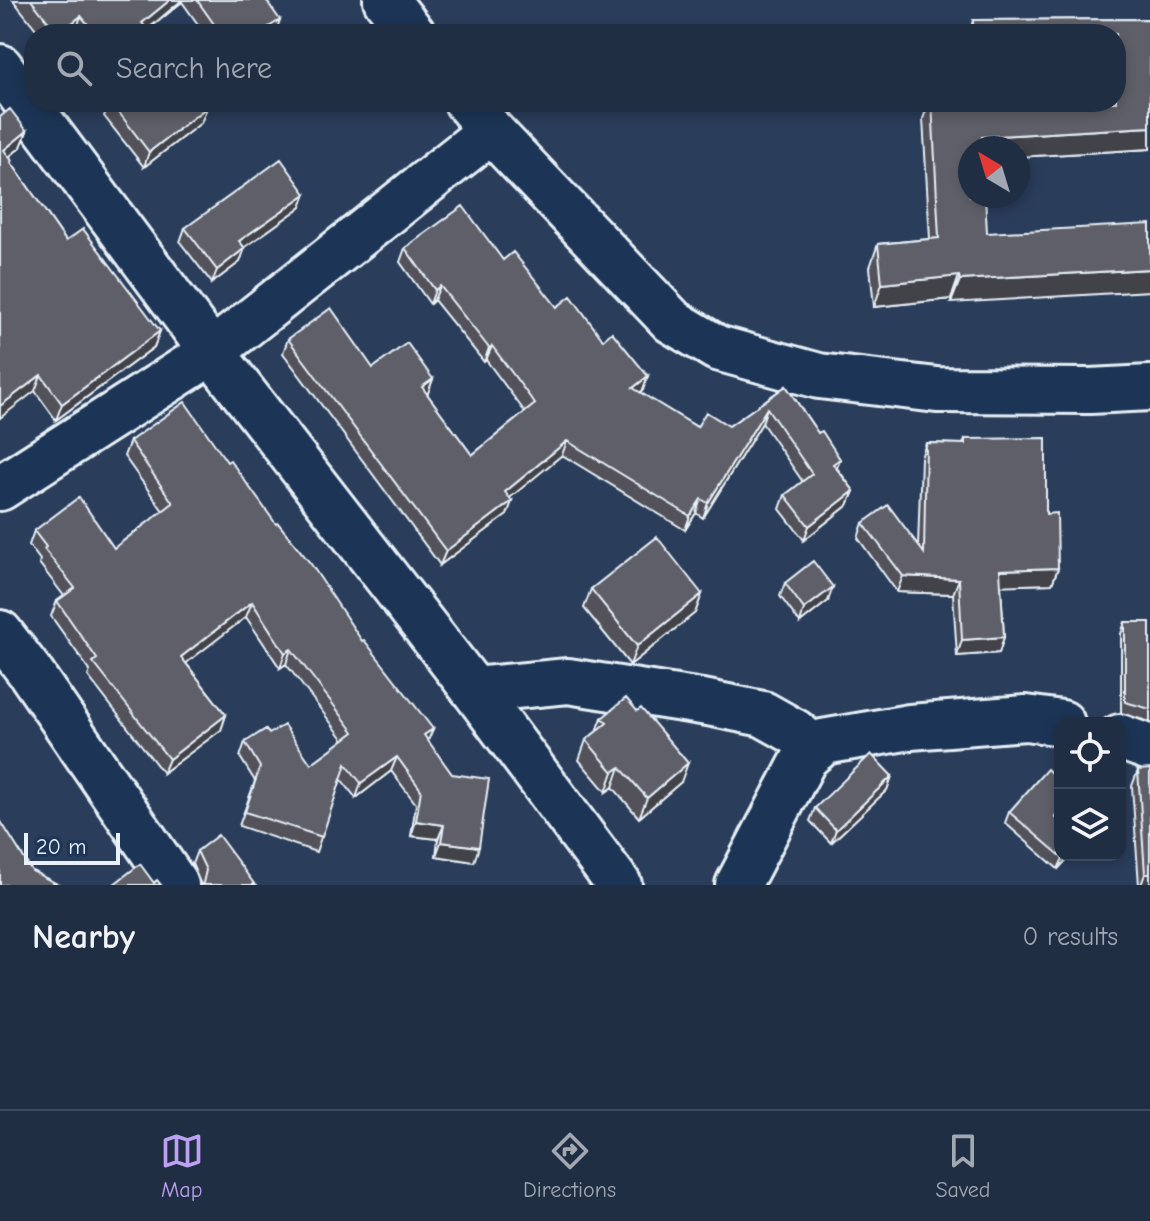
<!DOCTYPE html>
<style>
body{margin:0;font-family:"Comic Neue",sans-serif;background:#28364b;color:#f1f3f6}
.controls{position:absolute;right:24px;bottom:24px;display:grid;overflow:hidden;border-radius:16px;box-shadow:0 4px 12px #0003}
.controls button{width:72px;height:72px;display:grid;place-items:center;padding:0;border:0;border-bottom:2px solid #3d4a5d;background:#202e44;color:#f1f3f6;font:40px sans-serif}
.compass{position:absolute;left:958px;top:136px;width:72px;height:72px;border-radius:50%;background:#202e44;box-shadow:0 4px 12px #0003;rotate:322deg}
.scale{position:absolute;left:24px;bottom:20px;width:96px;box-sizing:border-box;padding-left:8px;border:4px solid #e8f1f8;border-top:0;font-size:22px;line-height:28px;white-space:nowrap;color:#e8f1f8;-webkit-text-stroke:6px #1d3557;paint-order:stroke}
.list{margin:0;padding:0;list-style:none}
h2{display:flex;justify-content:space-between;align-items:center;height:104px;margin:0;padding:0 32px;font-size:34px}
h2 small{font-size:26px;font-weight:400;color:#a2a8b2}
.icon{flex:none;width:44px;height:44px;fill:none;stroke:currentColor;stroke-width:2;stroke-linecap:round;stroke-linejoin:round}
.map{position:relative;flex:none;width:1150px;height:885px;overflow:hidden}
.search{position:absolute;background:#202e44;box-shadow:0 4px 12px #0003;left:24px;right:24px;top:24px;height:88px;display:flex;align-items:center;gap:20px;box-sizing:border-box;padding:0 28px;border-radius:32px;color:#a2a8b2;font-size:30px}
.sheet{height:224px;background:#202e44}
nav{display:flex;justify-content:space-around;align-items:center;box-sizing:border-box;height:112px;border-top:2px solid #3d4a5d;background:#202e44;font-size:22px;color:#a2a8b2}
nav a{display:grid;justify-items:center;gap:4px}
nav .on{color:#bca0f2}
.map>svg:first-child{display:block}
</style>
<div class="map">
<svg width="1150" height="885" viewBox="0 0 1150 885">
<rect width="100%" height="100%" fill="#2a3d5b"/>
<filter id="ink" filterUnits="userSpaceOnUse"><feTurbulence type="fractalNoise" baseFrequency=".0125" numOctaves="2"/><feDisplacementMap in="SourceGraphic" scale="16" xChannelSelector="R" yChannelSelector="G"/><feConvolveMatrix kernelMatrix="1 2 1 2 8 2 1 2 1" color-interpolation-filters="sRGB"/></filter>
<g filter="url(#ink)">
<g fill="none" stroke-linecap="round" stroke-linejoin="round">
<defs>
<path id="minor" d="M386 0 413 34
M0 67 212 352 474 690 619 885
M467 102 491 131 672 321 717 348 819 376 937 390 1090 391 1150 388
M0 488 212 352 491 131
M0 633 30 672 176 885
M474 690 568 681 708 703 763 714 795 732 816 749
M1120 737 1150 748
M738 885 805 758 823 742 910 727 1026 718 1062 723"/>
</defs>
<!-- minor casing -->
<use href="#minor" stroke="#e8f1f8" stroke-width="50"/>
<!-- minor -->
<use href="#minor" stroke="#1d3557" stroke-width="44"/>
</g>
<!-- wall -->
<path fill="#52515a" stroke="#e8f1f8" stroke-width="2" d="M13 0H266L275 34H205L182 2 148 30 151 34H78L76 31 72 34H40Z
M1150 19V149L1018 157V148H970L987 233 951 303V299L874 307 870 267 878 244 930 239 923 119 929 102H1116V34H941L943 29 971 28 973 20Z
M110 102H203L207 107 201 123 144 167 104 116Z
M0 117 27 131 21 147 9 157 12 161V164L66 241 160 331 154 347 56 420 35 391Z
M301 207 244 248 240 262 212 283 180 242 185 228Z
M405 248 503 260 557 307 603 340 643 390 640 393 697 427 729 426 786 386 818 433 840 459 837 468 854 491 848 505 804 540 780 509 785 495 803 482 762 423 703 518 696 513 685 530 562 455 509 498 512 501 507 515 440 565 283 353 288 339 373 368 433 379 427 394 472 455 525 412 486 360 484 362 434 300 430 304 400 262Z
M965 439 1046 514 1058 568 1052 584 1001 585 1004 637 999 653 957 656 953 594 897 592 858 538 863 523 918 546 921 458 926 443 963 444Z
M130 441 227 462 428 741 474 862 436 856 438 839 411 836 416 804 391 771 356 798 341 779 316 852 239 826 255 781 240 757 245 742 269 734 311 764 344 740 286 664 280 668 246 617 186 663 226 715 221 730 163 773 88 676 90 671 51 616 57 601 64 596 39 563 40 560 29 545 34 531 114 548 163 511 124 456Z
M785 583 828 601 800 623 780 596Z
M591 589 702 594 695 613 630 665 584 608Z
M1125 622H1150V722L1121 713V634Z
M602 718 681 782 639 818 613 787 606 792 579 760 586 740 597 731Z
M1138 770 1150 885H1139L1132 786Z
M892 776 887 790 831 843 810 821 815 808Z
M1009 812 1059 820 1071 855 1058 869 1005 823Z
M197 851 255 885H201L192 864Z"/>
<!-- shaded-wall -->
<path fill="#42424a" stroke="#e8f1f8" stroke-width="2" d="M170 0H182L142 34V23Z
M81 16 76 31 72 34H59Z
M280 20 275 34H257Z
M207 107 201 123 144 167 149 152Z
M1150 127V149L1018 157V148H978L982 137Z
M27 131 21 147 0 164 4 150Z
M306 194 301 207 234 255 239 241Z
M245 248 240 262 212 283 217 270Z
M1150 269V291L951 303 960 280Z
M959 276 951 299 874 307 882 284Z
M440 286 434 300 430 304 435 290Z
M160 331 154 347 56 420 62 404Z
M492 346 486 360 484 362 489 348Z
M41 375 35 391 0 418V406Z
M648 376 643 390 628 402 633 388Z
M433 379 428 393 417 401 422 387Z
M767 408 762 423 703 518 708 503Z
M567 441 562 455 500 506 505 492Z
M854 491 848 505 804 540 809 526Z
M701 499 696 513 685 530 690 516Z
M512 501 507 515 440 565 446 551Z
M1058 568 1052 584 994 586 1000 570Z
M903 576 959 579 953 594 897 592Z
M833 587 828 601 800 623 804 609Z
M702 594 695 613 630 665 637 646Z
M252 602 246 617 176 671 181 657Z
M1004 637 999 653 957 656 962 640Z
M291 649 286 664 280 668 285 653Z
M226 715 221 730 163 773 169 759Z
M433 729 427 743 424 735Z
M397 757 391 771 356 798 361 783Z
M688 763 681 782 639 818 647 798Z
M620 767 613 787 606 792 613 772Z
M892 776 887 790 831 843 836 830Z
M416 821 444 825 438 839 411 836Z
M441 842 479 847 474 862 436 856Z
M1065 855H1071L1058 869 1063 858Z
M1145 874H1150V885H1141Z"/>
<!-- building -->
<path fill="#5f5e69" stroke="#e8f1f8" stroke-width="2" d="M31 0H170L142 23 151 34H96L81 16 58 34Z
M197 0H266L280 20 257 34H221Z
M1150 19V127L982 137 983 148H970V196H985L987 233 1150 224V269L960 280 959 276 882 284 878 244 939 238 932 102H1116V34H943V29L973 28V20Z
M111 102H203L207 107 149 152Z
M10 109 27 131 4 150 12 161 11 162 66 241 83 229 160 331 62 404 41 375 0 406V117Z
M281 159 306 194 239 241 245 248 217 270 185 228Z
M463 206 503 260 513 252 557 307 571 296 603 340 612 332 648 376 633 388 697 427 706 412 729 426 786 386 818 433 822 431 840 459 833 464 854 491 809 526 785 495 812 474 767 408 708 503 701 499 690 516 567 441 505 492 512 501 446 551 288 339 331 308 373 368 407 343 433 379 422 387 472 455 535 404 492 346 489 348 440 286 435 290 405 248Z
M185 402 227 462 230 460 276 524 278 523 311 564 362 641 364 640 433 729 424 735 452 774 489 779 479 847 441 842 444 825 416 821 421 790 397 757 361 783 346 764 322 837 245 812 260 767 245 742 266 729 269 734 284 725 311 764 354 732 291 649 285 653 252 602 181 657 226 715 169 759 93 662 97 659 57 601 75 588 44 549 46 547 34 531 79 497 114 548 173 503 130 441Z
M1046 438V514L1057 513 1058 568 1000 570 1004 637 962 640 959 579 903 576 863 523 888 505 924 553 926 443 965 444V439Z
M657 537 702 594 637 646 591 589Z
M813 561 833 587 804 609 785 583Z
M1125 622H1150V709L1125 702Z
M626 698 637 711 641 708 688 763 647 798 620 767 613 772 586 740 607 723 602 718Z
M871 754 892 776 836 830 815 808Z
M1047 769 1060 782V811L1055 817 1060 821V855H1065L1063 858 1009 812Z
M1150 769V874H1145L1138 770Z
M0 820 32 871 59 885H0Z
M218 835 255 885H201L203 883 206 870 197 851Z
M140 864 154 883 157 880 161 885H113Z"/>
</g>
</svg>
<div class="controls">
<button><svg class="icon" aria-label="locate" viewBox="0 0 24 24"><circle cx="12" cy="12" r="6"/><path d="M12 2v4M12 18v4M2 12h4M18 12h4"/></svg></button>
<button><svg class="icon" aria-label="layers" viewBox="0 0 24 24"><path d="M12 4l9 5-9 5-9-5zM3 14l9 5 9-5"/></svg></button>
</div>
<svg class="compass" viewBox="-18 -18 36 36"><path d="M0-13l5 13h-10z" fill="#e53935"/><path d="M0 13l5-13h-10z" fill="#a2a8b2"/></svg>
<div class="scale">20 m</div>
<div class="search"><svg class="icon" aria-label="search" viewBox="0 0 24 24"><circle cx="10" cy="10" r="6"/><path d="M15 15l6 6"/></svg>Search here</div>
</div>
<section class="sheet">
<h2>Nearby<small>0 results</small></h2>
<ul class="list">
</ul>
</section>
<nav>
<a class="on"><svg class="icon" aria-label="map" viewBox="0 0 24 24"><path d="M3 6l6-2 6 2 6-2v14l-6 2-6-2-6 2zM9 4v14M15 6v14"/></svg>Map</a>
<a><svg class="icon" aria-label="directions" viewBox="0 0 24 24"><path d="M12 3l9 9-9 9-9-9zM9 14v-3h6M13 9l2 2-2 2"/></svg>Directions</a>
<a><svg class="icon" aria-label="saved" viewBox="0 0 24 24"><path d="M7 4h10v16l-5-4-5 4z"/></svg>Saved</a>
</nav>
